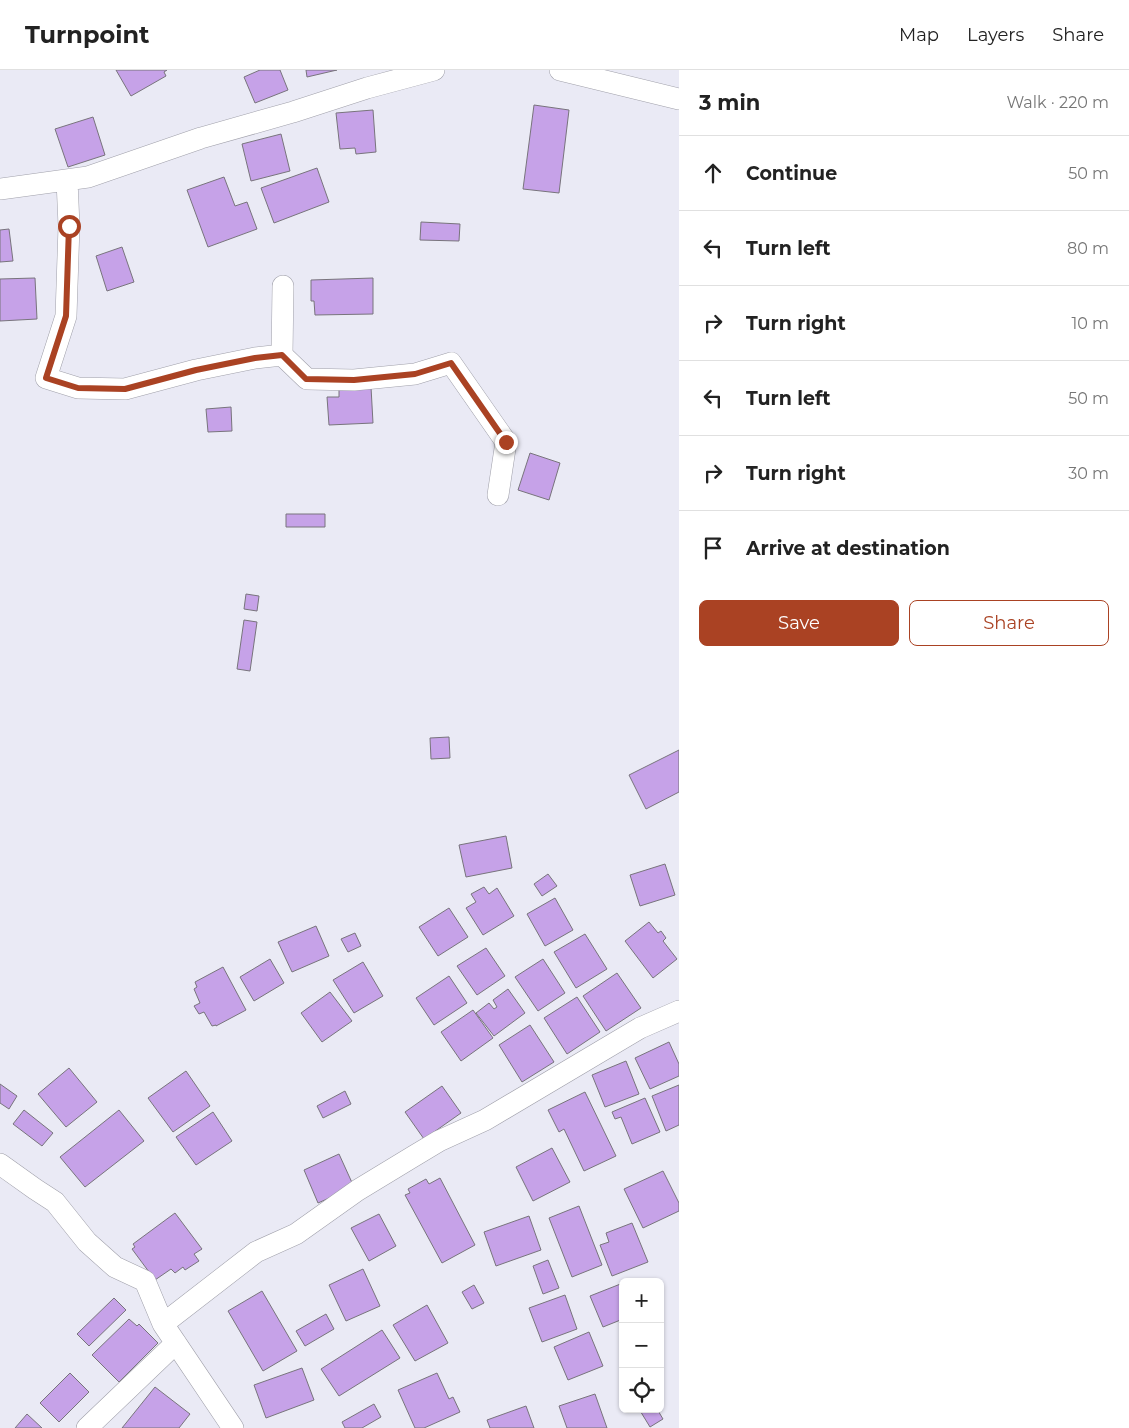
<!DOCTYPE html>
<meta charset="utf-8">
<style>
body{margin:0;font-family:Montserrat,sans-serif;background:#f6f6f6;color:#222}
.controls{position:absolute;right:15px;bottom:15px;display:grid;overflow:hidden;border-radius:8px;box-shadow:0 1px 4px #0004}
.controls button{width:45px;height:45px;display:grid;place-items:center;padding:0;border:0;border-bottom:1px solid #e0e0e0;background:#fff;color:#222;font:25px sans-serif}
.stop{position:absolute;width:15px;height:15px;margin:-11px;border:4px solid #aa4223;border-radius:50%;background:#fff}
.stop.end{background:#aa4223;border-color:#fff;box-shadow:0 1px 5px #0008}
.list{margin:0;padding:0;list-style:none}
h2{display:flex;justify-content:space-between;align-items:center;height:65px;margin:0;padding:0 20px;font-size:21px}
h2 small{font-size:16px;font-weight:400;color:#767676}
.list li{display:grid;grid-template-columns:32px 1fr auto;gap:15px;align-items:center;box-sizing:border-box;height:75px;padding:0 20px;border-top:1px solid #e0e0e0}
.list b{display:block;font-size:19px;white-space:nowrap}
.list em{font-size:16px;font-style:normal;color:#767676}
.actions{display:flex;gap:10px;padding:15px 20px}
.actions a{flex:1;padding:11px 0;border:1px solid #aa4223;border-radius:8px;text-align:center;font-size:18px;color:#aa4223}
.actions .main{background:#aa4223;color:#fff}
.icon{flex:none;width:28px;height:28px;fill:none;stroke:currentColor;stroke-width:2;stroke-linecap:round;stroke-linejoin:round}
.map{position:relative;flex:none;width:679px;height:1358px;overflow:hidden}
header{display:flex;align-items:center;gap:30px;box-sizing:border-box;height:70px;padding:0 25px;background:#fff;border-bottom:1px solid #e0e0e0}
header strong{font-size:24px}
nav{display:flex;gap:28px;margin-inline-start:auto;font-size:18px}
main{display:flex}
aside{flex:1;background:#fff}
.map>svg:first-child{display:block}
</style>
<header>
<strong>Turnpoint</strong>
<nav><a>Map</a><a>Layers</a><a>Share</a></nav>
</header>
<main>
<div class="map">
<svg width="679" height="1358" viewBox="0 0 679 1358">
<rect width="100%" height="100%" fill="#eaeaf5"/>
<!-- building -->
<path fill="#c6a2e8" stroke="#78747c" d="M116 0H167L164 2 166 6 131 26Z
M260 0H280L288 20 255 33 244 7Z
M306 0H337L307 7Z
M534 35 569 40 559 123 523 119Z
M373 40 376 82 356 84 355 78 340 79 336 43Z
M93 47 105 85 68 97 55 59Z
M281 64 290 101 251 111 242 74Z
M317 98 329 132 274 153 261 118Z
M224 107 235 136 247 132 257 159 208 177 187 120Z
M421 152 460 154 459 171 420 170Z
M9 159 13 191 0 192V160Z
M122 177 134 212 107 221 96 186Z
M35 208 37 249 0 251V209Z
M373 208V244L315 245 314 231H311V210Z
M371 317 373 353 329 355 327 327H339V319Z
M231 337 232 361 208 362 206 339Z
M530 383 560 393 549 430 518 420Z
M286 444H325V457H286Z
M246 524 259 526 257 541 244 539Z
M244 550 257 552 250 601 237 599Z
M449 667 450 688 431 689 430 668Z
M679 680V722L646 739 629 705Z
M506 766 512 798 466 807 459 775Z
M665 794 675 825 640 836 630 805Z
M548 804 557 816 542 826 534 814Z
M484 817 489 824 497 818 514 846 483 865 466 838 476 832 471 824Z
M555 828 573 860 545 876 527 844Z
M449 838 468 867 438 886 419 857Z
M649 852 658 863 661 861 666 868 663 871 677 889 653 908 625 871Z
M316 856 329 886 292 902 278 872Z
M355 863 361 876 348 882 341 869Z
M585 864 607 899 576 918 554 882Z
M486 878 505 906 477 925 457 896Z
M270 889 284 913 254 931 240 907Z
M543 889 565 923 538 941 515 907Z
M363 892 383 926 354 943 333 910Z
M223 897 246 940 216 956V955L212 956 204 942 199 944 194 936 200 933 194 919 197 917 195 912Z
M617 903 641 938 606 961 583 926Z
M449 906 467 933 434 955 416 928Z
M508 919 525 943 494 966 476 943 489 933 494 939 497 937 493 930Z
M330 922 352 951 322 972 301 943Z
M577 927 600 962 567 984 544 948Z
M473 940 493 968 461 991 441 962Z
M530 955 554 992 522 1012 499 975Z
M669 972 679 994V1006L650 1019 635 988Z
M626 991 639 1024 605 1037 592 1005Z
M69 998 97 1032 66 1057 38 1024Z
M186 1001 210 1036 173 1062 148 1028Z
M0 1014 17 1026 9 1039 0 1033Z
M679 1015V1055L666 1061 652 1026Z
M442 1016 461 1043 424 1069 405 1042Z
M345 1021 351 1034 323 1048 317 1036Z
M585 1022 616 1086 584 1101 564 1059 559 1062 548 1040Z
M645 1028 660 1062 632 1074 621 1047 615 1049 612 1042Z
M24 1040 53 1063 42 1076 13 1054Z
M119 1040 144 1071 85 1117 60 1087Z
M213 1042 232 1071 196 1095 176 1067Z
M552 1078 570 1112 533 1131 516 1097Z
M339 1084 354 1117 318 1133 304 1100Z
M663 1101 679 1133V1141L643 1158 624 1119Z
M440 1108 475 1175 442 1193 405 1125 410 1123 408 1119 426 1109 429 1114Z
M579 1136 602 1195 572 1207 549 1148Z
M175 1143 202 1179 194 1184 199 1191 185 1200 183 1197 175 1203 171 1199 155 1210 132 1179 135 1177 133 1174Z
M379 1144 396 1176 369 1191 351 1158Z
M529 1146 541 1180 496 1196 484 1162Z
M632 1153 648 1192 612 1206 600 1175 609 1172 606 1163Z
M548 1190 559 1218 543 1224 533 1196Z
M363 1199 380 1236 346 1251 329 1215Z
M623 1213V1249L603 1257 590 1226Z
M474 1215 484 1233 472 1239 462 1222Z
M262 1221 297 1281 263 1301 228 1241Z
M565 1225 577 1259 542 1272 529 1238Z
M114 1228 126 1240 89 1276 77 1264Z
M427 1235 448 1273 415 1291 393 1255Z
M326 1244 334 1259 305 1276 296 1261Z
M129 1249 137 1256 139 1254 158 1273 119 1312 92 1285Z
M382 1260 400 1288 339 1326 321 1299Z
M589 1262 603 1296 568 1310 554 1277Z
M302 1298 314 1330 266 1348 254 1315Z
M70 1303 89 1322 59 1352 40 1333Z
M437 1303 449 1329 453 1327 460 1342 424 1358H415L398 1320Z
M155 1317 190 1344 179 1358H122Z
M595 1324 607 1358H567L559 1336Z
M374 1334 381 1347 362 1358H345L342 1352Z
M526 1336 534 1358H490L487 1350Z
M639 1339H657L663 1349 650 1357Z
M27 1344 42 1358H15Z"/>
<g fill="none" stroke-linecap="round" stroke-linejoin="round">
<defs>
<path id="street" d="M560 0 679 29
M67 110 69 156 66 246 46 308 78 318 125 319 196 300 255 288 282 285 283 216
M0 119 88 107 201 68 293 42 367 18 434 0
M282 285 307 309 354 310 415 304 451 293 506 372 498 425
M0 1094 35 1119 55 1132 87 1172 115 1197 145 1211 163 1254
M87 1358 176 1273
M233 1358 163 1254 256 1182 296 1164 358 1120 414 1086 439 1071 485 1050 640 958 679 941"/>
</defs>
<!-- street casing -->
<use href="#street" stroke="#a0a0aa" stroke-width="22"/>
<!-- street -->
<use href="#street" stroke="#fff" stroke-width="21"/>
</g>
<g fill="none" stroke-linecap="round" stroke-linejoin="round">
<!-- route -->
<path stroke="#aa4223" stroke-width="6" d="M69 156 66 246 46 308 78 318 125 319 196 300 255 288 282 285 306 309 354 310 415 304 451 293 506 372"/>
</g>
</svg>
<div class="controls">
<button>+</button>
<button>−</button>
<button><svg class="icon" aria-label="locate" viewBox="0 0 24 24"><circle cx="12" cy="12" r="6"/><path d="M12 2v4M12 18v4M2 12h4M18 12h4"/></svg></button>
</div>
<div class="stop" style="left:69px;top:156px"></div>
<div class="stop end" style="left:506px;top:372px"></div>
</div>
<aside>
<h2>3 min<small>Walk · 220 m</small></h2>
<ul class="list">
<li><svg class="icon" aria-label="ahead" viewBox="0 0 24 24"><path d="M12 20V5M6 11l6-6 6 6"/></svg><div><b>Continue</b></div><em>50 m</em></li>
<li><svg class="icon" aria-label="left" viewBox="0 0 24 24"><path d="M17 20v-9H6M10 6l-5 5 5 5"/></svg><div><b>Turn left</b></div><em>80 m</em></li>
<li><svg class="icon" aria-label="right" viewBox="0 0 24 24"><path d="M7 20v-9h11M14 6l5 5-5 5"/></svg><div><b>Turn right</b></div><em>10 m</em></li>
<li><svg class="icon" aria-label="left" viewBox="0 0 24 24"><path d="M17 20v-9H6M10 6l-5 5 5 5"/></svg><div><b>Turn left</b></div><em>50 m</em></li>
<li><svg class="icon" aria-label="right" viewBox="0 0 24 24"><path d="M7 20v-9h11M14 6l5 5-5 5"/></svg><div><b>Turn right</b></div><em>30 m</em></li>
<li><svg class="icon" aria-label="arrive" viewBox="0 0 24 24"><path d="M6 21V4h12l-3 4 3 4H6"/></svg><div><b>Arrive at destination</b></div></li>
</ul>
<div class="actions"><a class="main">Save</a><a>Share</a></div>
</aside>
</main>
